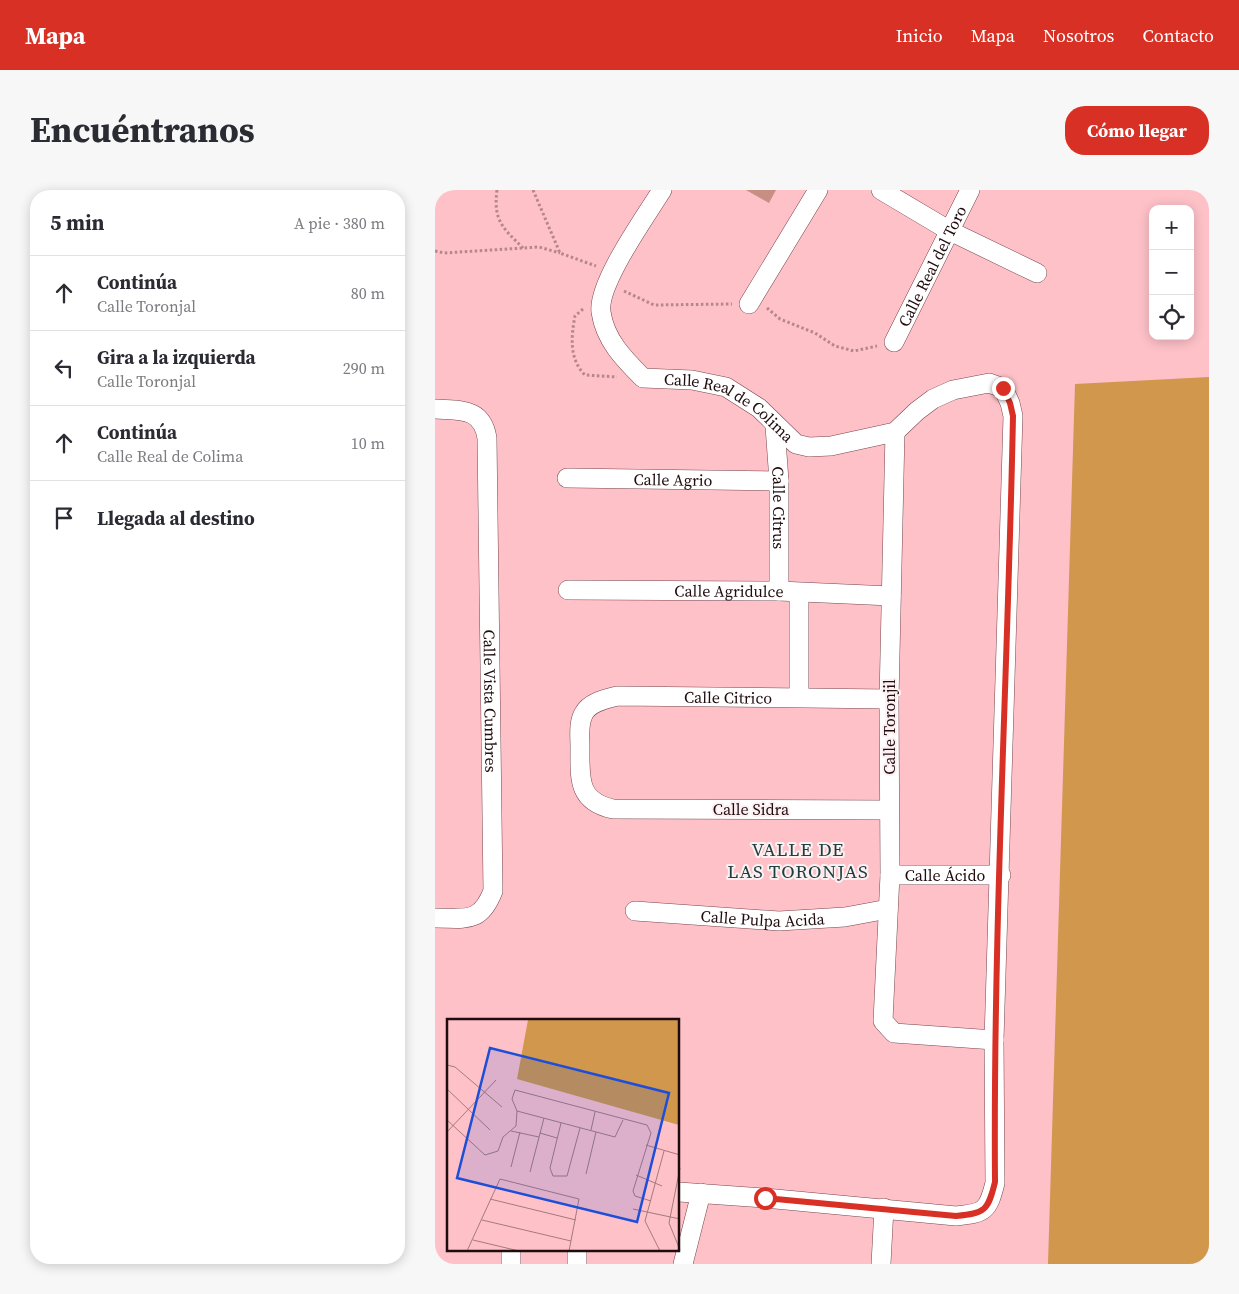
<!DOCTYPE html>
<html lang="es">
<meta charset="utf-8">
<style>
body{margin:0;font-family:"Source Serif 4",serif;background:#f7f7f7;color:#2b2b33}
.controls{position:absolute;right:15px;top:15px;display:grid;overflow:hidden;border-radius:10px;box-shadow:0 2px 12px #0003}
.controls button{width:45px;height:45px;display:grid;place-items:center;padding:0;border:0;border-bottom:1px solid #e1e1e2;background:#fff;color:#2b2b33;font:25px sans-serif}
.stop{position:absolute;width:15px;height:15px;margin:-11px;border:4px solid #d93025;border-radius:50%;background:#fff}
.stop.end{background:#d93025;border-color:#fff;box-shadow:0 1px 5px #0008}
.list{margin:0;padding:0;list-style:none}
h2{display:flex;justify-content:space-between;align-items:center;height:65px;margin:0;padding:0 20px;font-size:21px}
h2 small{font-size:16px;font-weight:400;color:#7c7c81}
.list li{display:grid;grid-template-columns:32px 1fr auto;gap:15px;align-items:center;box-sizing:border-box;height:75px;padding:0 20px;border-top:1px solid #e1e1e2}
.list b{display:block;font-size:19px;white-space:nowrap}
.list p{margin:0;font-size:16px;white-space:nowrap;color:#7c7c81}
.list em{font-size:16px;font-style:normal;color:#7c7c81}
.icon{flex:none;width:28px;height:28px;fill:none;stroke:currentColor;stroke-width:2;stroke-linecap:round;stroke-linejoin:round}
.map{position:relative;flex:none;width:774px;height:1074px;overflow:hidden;border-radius:20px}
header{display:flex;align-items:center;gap:30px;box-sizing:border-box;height:70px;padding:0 25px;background:#d93025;color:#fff}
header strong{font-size:24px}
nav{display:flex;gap:28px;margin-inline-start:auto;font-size:18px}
.intro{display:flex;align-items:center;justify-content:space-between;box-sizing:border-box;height:120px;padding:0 30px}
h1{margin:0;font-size:35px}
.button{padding:12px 22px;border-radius:20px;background:#d93025;color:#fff;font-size:18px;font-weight:700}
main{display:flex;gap:30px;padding:0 30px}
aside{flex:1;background:#fff;border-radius:20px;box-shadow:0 2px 12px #0003}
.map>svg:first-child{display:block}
</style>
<header>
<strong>Mapa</strong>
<nav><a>Inicio</a><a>Mapa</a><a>Nosotros</a><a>Contacto</a></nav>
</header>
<div class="intro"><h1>Encuéntranos</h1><a class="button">Cómo llegar</a></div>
<main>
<aside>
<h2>5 min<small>A pie · 380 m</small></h2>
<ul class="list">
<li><svg class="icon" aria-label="ahead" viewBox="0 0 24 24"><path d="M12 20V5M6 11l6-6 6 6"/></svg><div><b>Continúa</b><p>Calle Toronjal</p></div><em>80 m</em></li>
<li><svg class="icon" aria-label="left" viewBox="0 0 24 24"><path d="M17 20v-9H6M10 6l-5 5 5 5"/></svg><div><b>Gira a la izquierda</b><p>Calle Toronjal</p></div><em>290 m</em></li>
<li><svg class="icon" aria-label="ahead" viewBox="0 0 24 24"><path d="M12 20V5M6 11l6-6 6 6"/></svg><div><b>Continúa</b><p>Calle Real de Colima</p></div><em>10 m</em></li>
<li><svg class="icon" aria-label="arrive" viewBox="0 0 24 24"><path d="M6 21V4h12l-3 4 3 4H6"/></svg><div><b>Llegada al destino</b></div></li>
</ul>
</aside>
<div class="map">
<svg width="774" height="1074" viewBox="0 0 774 1074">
<rect width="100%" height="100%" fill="#fec1c8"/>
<!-- green -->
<path fill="#d0974d" d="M774 187V1074H613L640 194Z"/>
<!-- building -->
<path fill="#c78f84" d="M311 0H341L334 13Z"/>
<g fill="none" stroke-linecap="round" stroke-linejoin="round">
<defs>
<g id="minor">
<path id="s1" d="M227 0C211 26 162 94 166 122 170 150 189 169 208 188L257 190 291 197 324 218 361 254 374 257 396 256 460 242 482 221 498 209 518 200 554 193 568 198 575 213 578 226 559 850 560 993C553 1021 550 1023 521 1026L330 1008 244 1002"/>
<path d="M446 0 515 41 602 83"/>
<path d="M314 114 383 0"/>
<path id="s2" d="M459 152 535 0"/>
<path id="s3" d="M0 219C25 221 47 217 52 248L58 701C45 734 31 728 0 728"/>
<path id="s4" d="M340 236 344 291V401"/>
<path d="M460 242 454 509 455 685 448 831 459 843 559 850"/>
<path id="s5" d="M132 288 344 291"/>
<path id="s6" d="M133 400 344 401 456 406"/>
<path d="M364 403V507"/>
<path id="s7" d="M454 620 178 619C142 611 145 588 145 557 145 546 143 533 149 523 155 512 171 509 182 506L454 509"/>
<path id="s8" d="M455 685H566"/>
<path id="s9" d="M200 721 344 731 410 727 453 719"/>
<path d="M76 1060V1074"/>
<path d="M142 1074V1060"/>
<path d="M248 1074 266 1003"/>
<path d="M446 1074 449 1018"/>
</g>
</defs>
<!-- minor casing -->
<use href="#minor" stroke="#78454c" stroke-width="20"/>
<!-- path -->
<path stroke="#b6868c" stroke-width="3" stroke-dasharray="2.5 2.5" stroke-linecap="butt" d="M62 0C58 31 68 38 88 58
M98 0 125 63 161 76
M0 61 9 63 104 57 125 63
M189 101 219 115 297 114
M332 118 345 129 380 143 400 156 419 161 442 156
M148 119 140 126C136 147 134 169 150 185L182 187"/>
<!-- minor -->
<use href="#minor" stroke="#fff" stroke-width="19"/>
</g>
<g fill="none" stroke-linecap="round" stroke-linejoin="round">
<!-- route -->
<path stroke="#d93025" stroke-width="6" d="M330 1008 521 1026C550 1023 553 1021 560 992 558 737 573 481 578 226L575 213 568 198"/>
</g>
<g text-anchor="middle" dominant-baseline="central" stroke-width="4" stroke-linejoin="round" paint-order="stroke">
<!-- street labels -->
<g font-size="16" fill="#200c0f" stroke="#fdf0f2">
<text stroke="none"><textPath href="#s2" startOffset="85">Calle Real del Toro</textPath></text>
<text stroke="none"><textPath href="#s1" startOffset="312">Calle Real de Colima</textPath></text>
<text stroke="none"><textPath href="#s5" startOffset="106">Calle Agrio</textPath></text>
<text stroke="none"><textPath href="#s4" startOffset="82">Calle Citrus</textPath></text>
<text stroke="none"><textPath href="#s6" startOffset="161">Calle Agridulce</textPath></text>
<text stroke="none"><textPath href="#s7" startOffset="539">Calle Citrico</textPath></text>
<text stroke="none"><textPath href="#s3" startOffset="330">Calle Vista Cumbres</textPath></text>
<text transform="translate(454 537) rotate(-90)">Calle Toronjil</text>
<text x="316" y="619">Calle Sidra</text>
<text stroke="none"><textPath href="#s8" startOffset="55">Calle Ácido</textPath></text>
<text stroke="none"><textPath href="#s9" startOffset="128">Calle Pulpa Acida</textPath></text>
</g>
<!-- quarter labels -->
<g font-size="19" letter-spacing="1" fill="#1c3e3d" stroke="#fdf0f2">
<text x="363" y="659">VALLE DE<tspan x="363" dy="22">LAS TORONJAS</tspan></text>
</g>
</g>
<!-- overview -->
<g transform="translate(12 829)">
<rect width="232" height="232" fill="#fec1c8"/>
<path d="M81 1H232V106L70 60Z" fill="#d0974d"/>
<path fill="none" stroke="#a5797e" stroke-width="1" d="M0 46 8 48 55 88M0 70 43 111M70 92 168 118 176 101M0 101 38 136 51 132 56 118 69 107 70 92 65 80 68 71 200 106 204 114 186 172 188 177 204 182M114 104 103 149 106 157H120L133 109M144 111 148 93M64 112 92 118M0 113 49 61M93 114 110 119M199 126 233 136M64 148 73 113M233 149 222 204 233 231M83 153 97 99M139 155 149 113M189 156 215 167M43 180 129 201M186 190 233 200M35 201 124 222M26 221 72 232M20 232 53 160 132 180 122 232M213 232 198 202 217 132"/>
<path fill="#1d4ed8" fill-opacity="0.15" stroke="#1d4ed8" stroke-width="2.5" d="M43 29 222 74 190 203 10 159Z"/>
<rect width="232" height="232" fill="none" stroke="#200c0f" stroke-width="2.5"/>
</g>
</svg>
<div class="controls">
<button>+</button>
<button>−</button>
<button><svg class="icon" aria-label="locate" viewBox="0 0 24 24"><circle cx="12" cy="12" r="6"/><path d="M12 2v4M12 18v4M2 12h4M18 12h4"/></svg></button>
</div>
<div class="stop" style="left:330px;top:1008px"></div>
<div class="stop end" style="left:568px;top:198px"></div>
</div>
</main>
